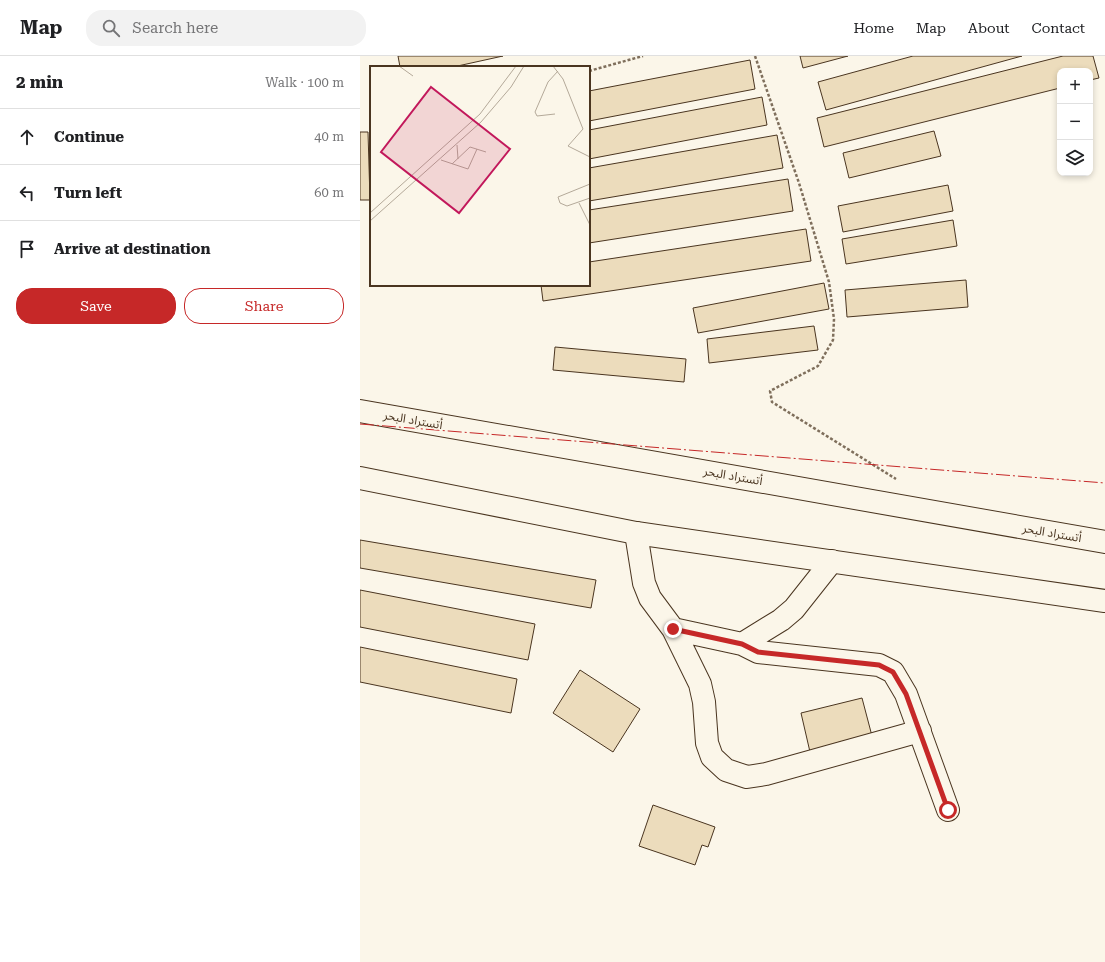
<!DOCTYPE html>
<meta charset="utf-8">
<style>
body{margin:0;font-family:"Roboto Serif","Noto Sans Arabic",serif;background:#f2f2f2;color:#202124}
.controls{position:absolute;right:12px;top:12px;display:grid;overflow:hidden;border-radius:8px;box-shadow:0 2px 6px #0003}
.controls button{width:36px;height:36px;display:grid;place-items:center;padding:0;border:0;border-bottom:1px solid #e0e0e0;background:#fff;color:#202124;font:20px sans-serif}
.stop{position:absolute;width:12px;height:12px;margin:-9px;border:3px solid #c62828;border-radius:50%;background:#fff}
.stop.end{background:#c62828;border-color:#fff;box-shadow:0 1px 4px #0008}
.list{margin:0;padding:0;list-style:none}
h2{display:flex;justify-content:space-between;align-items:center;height:52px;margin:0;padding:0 16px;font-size:17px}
h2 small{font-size:13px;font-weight:400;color:#757577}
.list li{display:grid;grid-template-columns:26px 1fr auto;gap:12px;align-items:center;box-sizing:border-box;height:56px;padding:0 16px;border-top:1px solid #e0e0e0}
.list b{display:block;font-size:15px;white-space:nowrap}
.list em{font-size:13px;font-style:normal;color:#757577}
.actions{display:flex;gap:8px;padding:12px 16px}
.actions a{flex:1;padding:9px 0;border:1px solid #c62828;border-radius:16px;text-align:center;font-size:14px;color:#c62828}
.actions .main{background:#c62828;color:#fff}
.icon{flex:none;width:22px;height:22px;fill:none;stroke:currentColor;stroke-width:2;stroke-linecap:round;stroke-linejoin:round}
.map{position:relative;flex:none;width:745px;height:906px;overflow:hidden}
header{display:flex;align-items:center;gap:24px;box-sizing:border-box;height:56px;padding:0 20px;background:#fff;border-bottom:1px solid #e0e0e0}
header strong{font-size:19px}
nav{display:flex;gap:22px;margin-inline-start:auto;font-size:14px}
.search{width:280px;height:36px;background:#f2f2f2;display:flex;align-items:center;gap:10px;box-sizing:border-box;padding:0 14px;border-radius:16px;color:#757577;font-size:15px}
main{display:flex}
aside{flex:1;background:#fff}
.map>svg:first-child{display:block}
</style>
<header>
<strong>Map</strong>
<div class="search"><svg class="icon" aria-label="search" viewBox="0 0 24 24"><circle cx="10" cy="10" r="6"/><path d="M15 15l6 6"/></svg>Search here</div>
<nav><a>Home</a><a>Map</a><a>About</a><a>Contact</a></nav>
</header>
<main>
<aside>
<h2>2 min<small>Walk · 100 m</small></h2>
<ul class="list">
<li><svg class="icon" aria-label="ahead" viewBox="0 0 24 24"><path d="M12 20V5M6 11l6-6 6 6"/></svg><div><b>Continue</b></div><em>40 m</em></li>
<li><svg class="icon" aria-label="left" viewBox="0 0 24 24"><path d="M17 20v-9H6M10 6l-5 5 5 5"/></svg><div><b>Turn left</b></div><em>60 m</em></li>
<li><svg class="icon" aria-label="arrive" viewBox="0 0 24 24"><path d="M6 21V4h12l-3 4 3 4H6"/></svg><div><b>Arrive at destination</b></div></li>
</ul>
<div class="actions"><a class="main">Save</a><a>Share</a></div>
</aside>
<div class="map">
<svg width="745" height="906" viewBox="0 0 745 906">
<rect width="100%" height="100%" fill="#fbf6e9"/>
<!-- building -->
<path fill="#ecdcbc" stroke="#4a3520" d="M38 0H143L93 11H40Z
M440 0H488L443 12Z
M553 0H662L466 54 458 26Z
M703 0H733L739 22 730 24V15H700V32L464 91 457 62Z
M390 4 395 33 229 65V35Z
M402 41 407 69 229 103V74Z
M574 75 581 100 489 122 483 97Z
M0 76H8L10 144H0Z
M417 79 423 112 229 145V112Z
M428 123 433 155 229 187V154Z
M588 129 593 155 483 176 478 150Z
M593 164 597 190 486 208 482 183Z
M446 173 451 205 183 245 181 229H229V206Z
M606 224 608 251 487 261 485 234Z
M464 227 469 253 338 277 333 252Z
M454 270 458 294 349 307 347 283Z
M195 291 326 303 324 326 193 314Z
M0 484 236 524 231 552 0 512Z
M0 534 175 568 168 604 0 571Z
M0 591 157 623 151 657 0 626Z
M220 614 280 653 253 696 193 657Z
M502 642 512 680 450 696 441 657Z
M293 749 355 771 348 791 342 789 335 809 279 790Z"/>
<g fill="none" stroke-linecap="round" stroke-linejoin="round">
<defs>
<path id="street" d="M276 477 284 527 290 542 313 573 340 628 344 646 347 687 352 701 366 714 387 721 406 718 560 675
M313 573 382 588 398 596 519 609 533 616 546 638 588 754
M382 588 421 564 434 553 472 505"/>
<path id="highway" d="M0 355 745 486
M0 422 276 477 745 545"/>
</defs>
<!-- street casing -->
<use href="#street" stroke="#4a3520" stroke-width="24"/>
<!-- highway casing -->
<use href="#highway" stroke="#4a3520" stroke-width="24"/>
<!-- path -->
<path stroke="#7f6f5c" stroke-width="2.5" stroke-dasharray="3 2" stroke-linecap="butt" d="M395 0 439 127 469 226 474 263 473 284 458 310 410 335 412 346 536 423
M229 15 283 0"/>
<!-- street -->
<use href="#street" stroke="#fbf6e9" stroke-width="22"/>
<!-- highway -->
<use href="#highway" stroke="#fbf6e9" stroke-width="22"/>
<!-- power -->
<path stroke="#c62828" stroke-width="1" stroke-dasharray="14 3 2 3" stroke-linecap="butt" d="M0 368 745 427"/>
</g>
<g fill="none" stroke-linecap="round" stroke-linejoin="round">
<!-- route -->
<path stroke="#c62828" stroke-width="5" d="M313 573 382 588 398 596 519 609 533 616 546 638 588 754"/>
</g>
<g text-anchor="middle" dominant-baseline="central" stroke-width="3" stroke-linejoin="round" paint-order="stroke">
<!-- street labels -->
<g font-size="12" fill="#4a3520" stroke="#fbf6e9">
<text transform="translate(53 364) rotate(10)">أتستراد البحر</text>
<text transform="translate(373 420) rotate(10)">أتستراد البحر</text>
<text transform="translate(692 477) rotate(10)">أتستراد البحر</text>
</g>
</g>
<!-- overview -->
<g transform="translate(10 10)">
<rect width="220" height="220" fill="#fbf6e9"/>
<path fill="none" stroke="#b4a999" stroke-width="1" d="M29 0 43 10M183 0 193 13 213 63 198 80 220 91M185 48 167 50 165 46 178 16 188 5M87 79 88 93M71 94 98 103 107 83M82 98 100 81 116 86M220 118 188 131 190 137 197 140 220 132M209 137 220 159M0 147 110 48 146 0M0 155 111 56 141 21 154 0M124 220H149"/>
<path fill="#c2185b" fill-opacity="0.15" stroke="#c2185b" stroke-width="2" d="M61 21 140 83 89 147 11 86Z"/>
<rect width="220" height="220" fill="none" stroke="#4a3520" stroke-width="2"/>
</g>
</svg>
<div class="controls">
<button>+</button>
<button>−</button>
<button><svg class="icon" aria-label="layers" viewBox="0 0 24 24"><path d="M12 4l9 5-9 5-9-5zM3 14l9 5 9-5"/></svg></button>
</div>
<div class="stop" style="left:588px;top:754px"></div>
<div class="stop end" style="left:313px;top:573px"></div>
</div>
</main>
